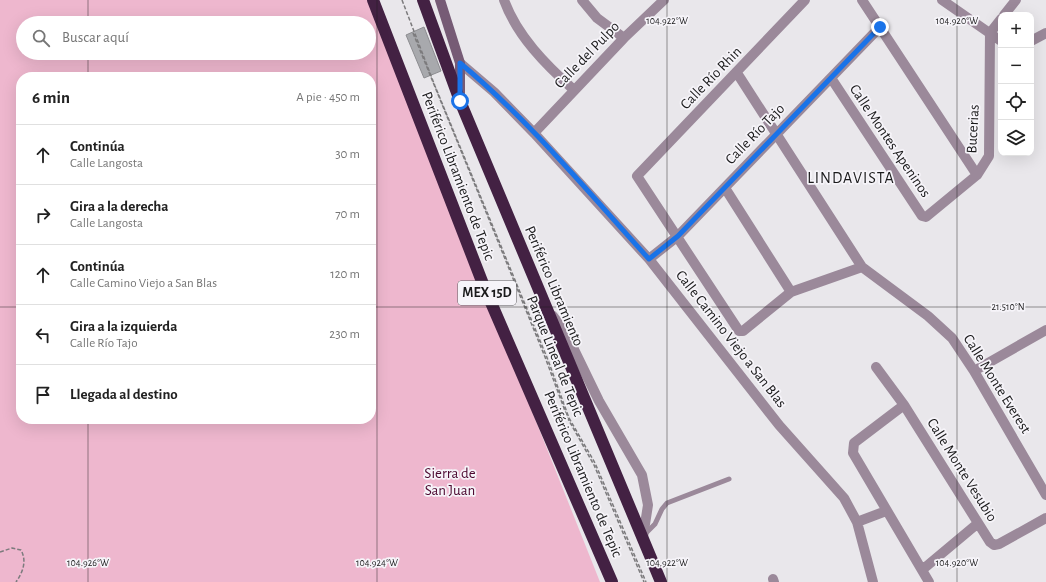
<!DOCTYPE html>
<html lang="es">
<meta charset="utf-8">
<style>
body{margin:0;font-family:"Alegreya Sans",sans-serif;background:#f6f6f6;color:#222}
.controls{position:absolute;right:12px;top:12px;display:grid;overflow:hidden;border-radius:8px;box-shadow:0 4px 16px #0002}
.controls button{width:36px;height:36px;display:grid;place-items:center;padding:0;border:0;border-bottom:1px solid #e0e0e0;background:#fff;color:#222;font:20px sans-serif}
.stop{position:absolute;width:12px;height:12px;margin:-9px;border:3px solid #1a73e8;border-radius:50%;background:#fff}
.stop.end{background:#1a73e8;border-color:#fff;box-shadow:0 1px 4px #0008}
.list{margin:0;padding:0;list-style:none}
h2{display:flex;justify-content:space-between;align-items:center;height:52px;margin:0;padding:0 16px;font-size:17px}
h2 small{font-size:13px;font-weight:400;color:#767676}
.list li{display:grid;grid-template-columns:26px 1fr auto;gap:12px;align-items:center;box-sizing:border-box;height:60px;padding:0 16px;border-top:1px solid #e0e0e0}
.list b{display:block;font-size:15px;white-space:nowrap}
.list p{margin:0;font-size:13px;white-space:nowrap;color:#767676}
.list em{font-size:13px;font-style:normal;color:#767676}
.icon{flex:none;width:22px;height:22px;fill:none;stroke:currentColor;stroke-width:2;stroke-linecap:round;stroke-linejoin:round}
.map{position:relative;flex:none;width:1046px;height:582px;overflow:hidden}
.search{position:absolute;background:#fff;box-shadow:0 4px 16px #0002;left:16px;top:16px;width:360px;height:44px;display:flex;align-items:center;gap:10px;box-sizing:border-box;padding:0 14px;border-radius:22px;color:#767676;font-size:15px}
.panel{position:absolute;background:#fff;box-shadow:0 4px 16px #0002;left:16px;top:72px;width:360px;height:352px;border-radius:16px}
.map>svg:first-child{display:block}
</style>
<div class="map">
<svg width="1046" height="582" viewBox="0 0 1046 582">
<rect width="100%" height="100%" fill="#e9e7eb"/>
<!-- green -->
<path fill="#eeb7ce" fill-rule="evenodd" d="M0 0H373L473 263 600 582H0ZM23 23H369V53H23ZM21 77H371V419H21Z"/>
<!-- building -->
<path fill="#a8a9ad" stroke="#8d8d91" d="M424 27 441 71 424 78 406 35Z"/>
<g fill="none" stroke-linecap="round" stroke-linejoin="round">
<!-- path -->
<path stroke="#7c7b7d" stroke-width="1.5" stroke-dasharray="4 2" stroke-linecap="butt" d="M402 0 435 86 548 360 569 418 595 463 646 582
M413 33 545 357 568 419 594 465 644 582
M0 552 12 548 21 550C27 561 23 572 16 582"/>
<!-- lane -->
<path stroke="#9b899a" stroke-width="5" d="M645 534 655 524 662 509 667 503 729 479"/>
<!-- street -->
<path stroke="#9b899a" stroke-width="10" d="M504 0C517 36 546 65 574 90
M582 0 597 18 624 38
M805 0 637 176 739 331H743L791 292 862 267
M862 0 977 175
M942 0 1001 41
M1004 15 1016 0
M1031 41 1046 33
M460 63 494 92 534 133 649 259 779 425 844 498 857 522 873 582
M737 73 862 267 928 316 952 338 974 371 1046 495
M831 78 922 216 926 217 977 175 989 156 990 33 1001 19
M534 133 624 38 664 0
M725 188 791 292
M649 259 678 236 880 27
M553 316 566 333 599 401 642 475 648 505 643 537
M876 367 904 405 990 542 994 545 999 544 1046 518
M974 371 1046 330
M904 405 854 443 853 453 929 582
M857 522 886 511
M922 570 977 524
M773 579 774 582"/>
<!-- secondary -->
<path stroke="#765b75" stroke-width="10" d="M440 0 460 63V97"/>
<!-- highway -->
<path stroke="#432143" stroke-width="12" d="M373 0 483 284 612 582
M423 0 460 101 661 582"/>
</g>
<g fill="none" stroke-linecap="round" stroke-linejoin="round">
<!-- route -->
<path stroke="#1a73e8" stroke-width="5" d="M460 101V63C530 121 588 192 649 259L678 236 880 27"/>
</g>
<!-- ticks -->
<path fill="none" stroke="#1a1a1b" stroke-width="1" stroke-opacity="0.45" d="M88 0V23M377 0V582M667 0V582M957 0V582M88 53V77M0 307H21M371 307H1046M88 419V582"/>
<g text-anchor="middle" dominant-baseline="central" stroke-width="3.5" stroke-linejoin="round" paint-order="stroke">
<!-- shield labels -->
<rect fill="#f6f4f9" stroke="#5c5b5e" stroke-width="1" x="458" y="281" width="58" height="24" rx="3"/>
<g font-size="14" font-weight="bold" fill="#1a1a1b">
<text x="487" y="293">MEX 15D</text>
</g>
<!-- street labels -->
<g font-size="15" fill="#1a1a1b" stroke="#f6f4f9">
<text transform="translate(587 55) rotate(-46)">Calle del Pulpo</text>
<text transform="translate(711 78) rotate(-46)">Calle Río Rhin</text>
<text transform="translate(973 129) rotate(-87)">Bucerias</text>
<text transform="translate(755 134) rotate(-46)">Calle Río Tajo</text>
<text transform="translate(890 141) rotate(56)">Calle Montes Apeninos</text>
<text transform="translate(458 176) rotate(69)">Periférico Libramiento de Tepic</text>
<text transform="translate(554 286) rotate(67)">Periférico Libramiento</text>
<text transform="translate(731 339) rotate(52)">Calle Camino Viejo a San Blas</text>
<text transform="translate(555 356) rotate(68)">Parque Lineal de Tepic</text>
<text transform="translate(997 384) rotate(58)">Calle Monte Everest</text>
<text transform="translate(962 470) rotate(58)">Calle Monte Vesubio</text>
<text transform="translate(583 474) rotate(67)">Periférico Libramiento de Tepic</text>
</g>
<!-- park labels -->
<g font-size="15" fill="#4d0930" stroke="#f6f4f9">
<text x="450" y="473">Sierra de<tspan x="450" dy="17">San Juan</tspan></text>
</g>
<!-- neighbourhood labels -->
<g font-size="16" letter-spacing="1" fill="#1a1a1b" stroke="#f6f4f9">
<text x="851" y="178">LINDAVISTA</text>
</g>
</g>
<g font-size="10" text-anchor="middle" fill="#1a1a1b" stroke="#f6f4f9" stroke-width="3.5" stroke-linejoin="round" paint-order="stroke">
<text x="667" y="24">104.922°W</text>
<text x="957" y="24">104.920°W</text>
<text x="1008" y="310">21.510°N</text>
<text x="88" y="566">104.926°W</text>
<text x="377" y="566">104.924°W</text>
<text x="667" y="566">104.922°W</text>
<text x="957" y="566">104.920°W</text>
</g>
</svg>
<div class="controls">
<button>+</button>
<button>−</button>
<button><svg class="icon" aria-label="locate" viewBox="0 0 24 24"><circle cx="12" cy="12" r="6"/><path d="M12 2v4M12 18v4M2 12h4M18 12h4"/></svg></button>
<button><svg class="icon" aria-label="layers" viewBox="0 0 24 24"><path d="M12 4l9 5-9 5-9-5zM3 14l9 5 9-5"/></svg></button>
</div>
<div class="stop" style="left:460px;top:101px"></div>
<div class="stop end" style="left:880px;top:27px"></div>
<div class="search"><svg class="icon" aria-label="search" viewBox="0 0 24 24"><circle cx="10" cy="10" r="6"/><path d="M15 15l6 6"/></svg>Buscar aquí</div>
<section class="panel">
<h2>6 min<small>A pie · 450 m</small></h2>
<ul class="list">
<li><svg class="icon" aria-label="ahead" viewBox="0 0 24 24"><path d="M12 20V5M6 11l6-6 6 6"/></svg><div><b>Continúa</b><p>Calle Langosta</p></div><em>30 m</em></li>
<li><svg class="icon" aria-label="right" viewBox="0 0 24 24"><path d="M7 20v-9h11M14 6l5 5-5 5"/></svg><div><b>Gira a la derecha</b><p>Calle Langosta</p></div><em>70 m</em></li>
<li><svg class="icon" aria-label="ahead" viewBox="0 0 24 24"><path d="M12 20V5M6 11l6-6 6 6"/></svg><div><b>Continúa</b><p>Calle Camino Viejo a San Blas</p></div><em>120 m</em></li>
<li><svg class="icon" aria-label="left" viewBox="0 0 24 24"><path d="M17 20v-9H6M10 6l-5 5 5 5"/></svg><div><b>Gira a la izquierda</b><p>Calle Río Tajo</p></div><em>230 m</em></li>
<li><svg class="icon" aria-label="arrive" viewBox="0 0 24 24"><path d="M6 21V4h12l-3 4 3 4H6"/></svg><div><b>Llegada al destino</b></div></li>
</ul>
</section>
</div>
